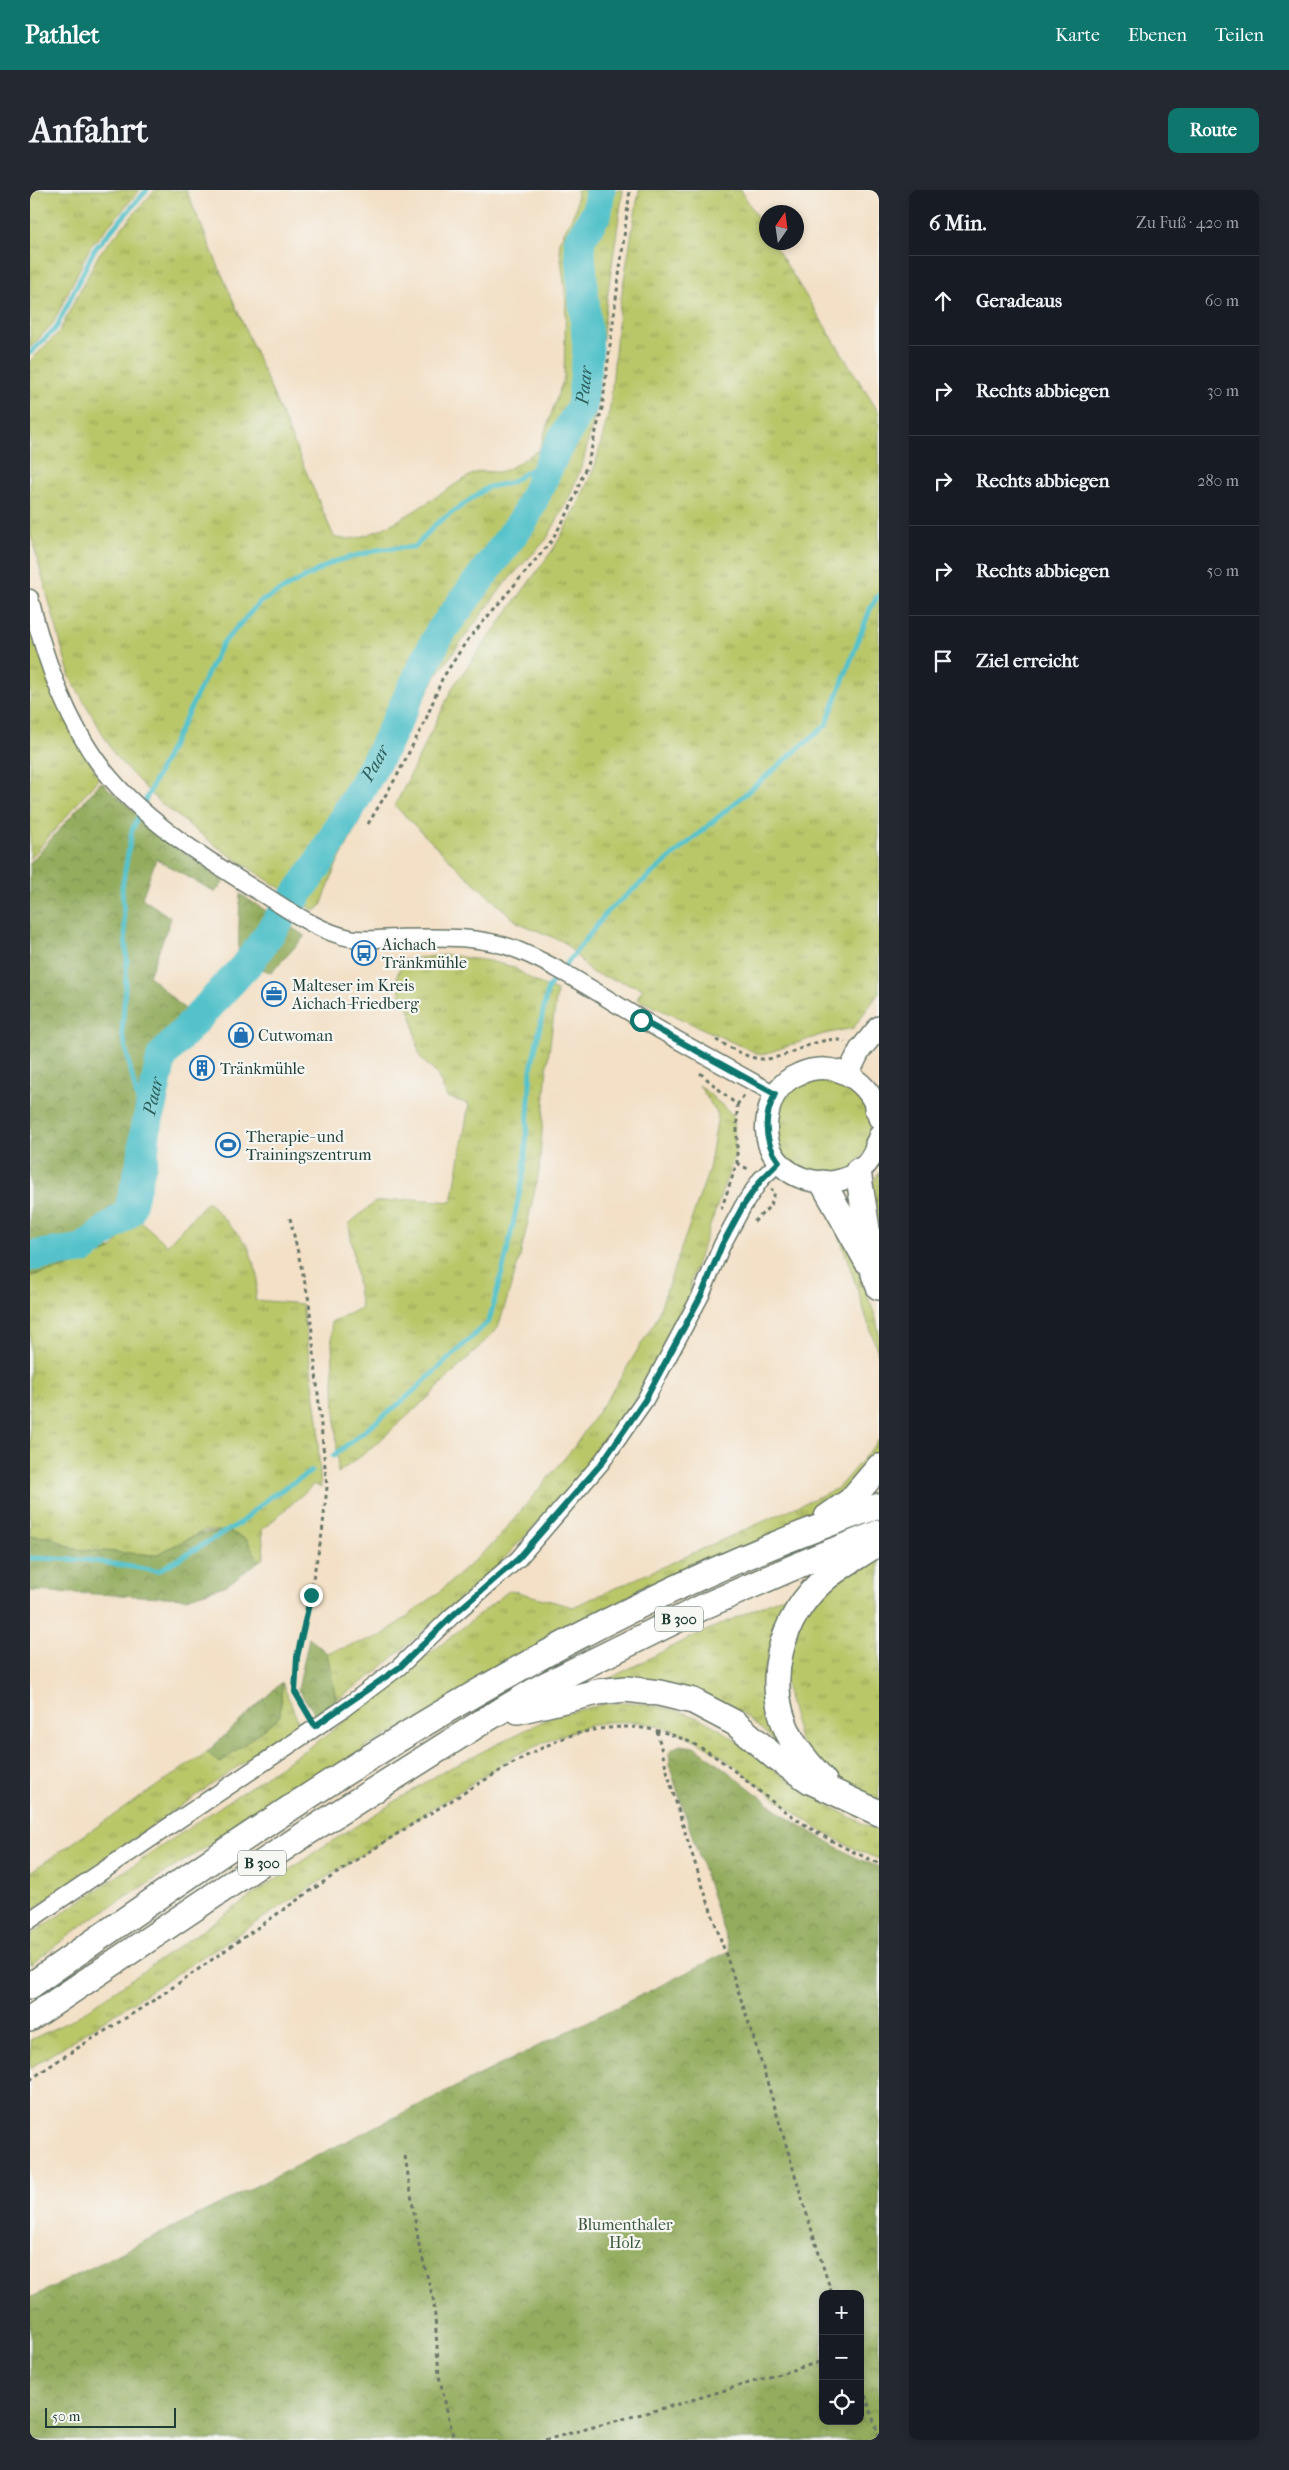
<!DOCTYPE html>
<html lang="de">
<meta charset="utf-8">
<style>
body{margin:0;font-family:"IM FELL French Canon",serif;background:#242831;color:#f1f3f6}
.controls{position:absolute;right:15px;bottom:15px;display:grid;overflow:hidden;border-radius:10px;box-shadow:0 2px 8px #0003}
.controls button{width:45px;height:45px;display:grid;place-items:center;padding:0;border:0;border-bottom:1px solid #363941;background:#171b24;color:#f1f3f6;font:25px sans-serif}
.compass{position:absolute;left:729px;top:15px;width:45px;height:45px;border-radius:50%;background:#171b24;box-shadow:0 2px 8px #0003;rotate:13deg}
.scale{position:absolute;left:15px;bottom:12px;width:131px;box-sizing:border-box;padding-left:5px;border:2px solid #1f3d34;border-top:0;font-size:14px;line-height:18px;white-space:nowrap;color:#1f3d34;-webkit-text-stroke:4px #f6f6f2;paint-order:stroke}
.stop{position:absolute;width:15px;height:15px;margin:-11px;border:4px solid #0f766e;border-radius:50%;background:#fff}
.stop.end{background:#0f766e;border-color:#fff;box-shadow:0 1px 5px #0008}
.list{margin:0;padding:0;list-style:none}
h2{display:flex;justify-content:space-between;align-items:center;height:65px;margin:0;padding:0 20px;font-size:21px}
h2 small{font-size:16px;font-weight:400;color:#9ea1a6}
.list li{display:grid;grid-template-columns:32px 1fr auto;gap:15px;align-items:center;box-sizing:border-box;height:90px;padding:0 20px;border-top:1px solid #363941}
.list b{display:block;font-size:19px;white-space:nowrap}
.list em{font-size:16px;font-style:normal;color:#9ea1a6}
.icon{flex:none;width:28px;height:28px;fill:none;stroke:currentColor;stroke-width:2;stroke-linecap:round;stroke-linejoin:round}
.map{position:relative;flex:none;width:849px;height:2250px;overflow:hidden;border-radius:10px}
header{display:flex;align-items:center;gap:30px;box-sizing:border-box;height:70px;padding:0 25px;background:#0f766e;color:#fff}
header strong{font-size:24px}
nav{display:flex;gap:28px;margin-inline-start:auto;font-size:18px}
.intro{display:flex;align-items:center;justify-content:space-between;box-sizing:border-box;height:120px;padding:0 30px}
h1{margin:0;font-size:35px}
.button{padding:12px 22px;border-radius:10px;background:#0f766e;color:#fff;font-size:18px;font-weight:700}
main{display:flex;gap:30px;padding:0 30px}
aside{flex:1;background:#171b24;border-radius:10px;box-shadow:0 2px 8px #0003}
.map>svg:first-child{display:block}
</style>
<header>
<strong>Pathlet</strong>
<nav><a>Karte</a><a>Ebenen</a><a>Teilen</a></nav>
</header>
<div class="intro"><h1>Anfahrt</h1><a class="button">Route</a></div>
<main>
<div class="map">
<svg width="849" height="2250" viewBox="0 0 849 2250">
<defs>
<pattern id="grass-tufts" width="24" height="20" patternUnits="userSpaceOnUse" patternTransform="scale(1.25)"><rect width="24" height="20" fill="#bac769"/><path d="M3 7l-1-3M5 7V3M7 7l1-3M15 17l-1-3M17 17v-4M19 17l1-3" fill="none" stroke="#97a357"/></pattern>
<pattern id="forest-crowns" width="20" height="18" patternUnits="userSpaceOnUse" patternTransform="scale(1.25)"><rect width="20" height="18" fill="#93ac5d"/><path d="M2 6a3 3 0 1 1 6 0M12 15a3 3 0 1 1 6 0" fill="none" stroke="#778d4e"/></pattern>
</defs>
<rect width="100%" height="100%" fill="#f6f6f2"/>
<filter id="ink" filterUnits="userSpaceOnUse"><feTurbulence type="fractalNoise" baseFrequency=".02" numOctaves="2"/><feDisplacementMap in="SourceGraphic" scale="10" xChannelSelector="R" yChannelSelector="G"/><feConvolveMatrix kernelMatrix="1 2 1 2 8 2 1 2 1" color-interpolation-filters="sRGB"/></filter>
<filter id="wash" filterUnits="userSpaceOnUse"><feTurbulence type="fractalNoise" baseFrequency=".0096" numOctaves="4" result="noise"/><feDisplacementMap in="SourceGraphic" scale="20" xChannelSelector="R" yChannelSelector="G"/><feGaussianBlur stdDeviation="1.12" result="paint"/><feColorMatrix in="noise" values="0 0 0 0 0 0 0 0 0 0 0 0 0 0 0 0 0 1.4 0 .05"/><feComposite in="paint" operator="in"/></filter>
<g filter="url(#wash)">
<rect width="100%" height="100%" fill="#f3e0c6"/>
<!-- grass -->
<path fill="url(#grass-tufts)" stroke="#6c824e" d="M0 0H110L60 57 23 133 0 158Z
M125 0H156L304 347C339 361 414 298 445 283 453 279 464 284 472 281 484 278 497 266 509 260L534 187 536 109 529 52 546 19 547 0H593L576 115 566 220 553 272 539 308 516 350 475 393 406 486 306 676 291 716 285 721 186 656 127 610 86 567 40 487 0 342V171L29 142 69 64Z
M609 0H711L736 42V52L743 53 849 223V803L823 838 794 844 731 865 607 809 613 798 562 783 534 752 487 732 429 679 365 616 424 495 524 358 546 319 565 276 580 218 589 120Z
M0 428 41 538 69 588 0 669Z
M417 765 459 771 483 777 504 791 527 801 517 877 509 981 490 1067 468 1138 401 1205 339 1260 308 1283 301 1132 331 1118 319 1034 345 1012 383 1009 422 1012 439 914 417 907 407 884 390 868 381 823 370 802 367 786 373 770Z
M818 884 849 946 812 990 749 972 743 964 752 896Z
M669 895 704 926 705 965 661 1090 659 1112 607 1210 556 1281 466 1377 344 1484 306 1510 297 1463 351 1446 407 1404 464 1353 544 1257 585 1197 626 1130 679 980 688 925Z
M849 981V1040L842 996Z
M178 1011 218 1056 228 1086 225 1110 272 1114 289 1237 288 1255 291 1298 284 1294 232 1340 234 1368 229 1371 216 1349 196 1341H174L125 1365 43 1359 21 1347 0 1346V1086L35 1078 81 1060 106 1027 137 1055Z
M801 1020 811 1037 845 1125 849 1143V1166Z
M849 1250V1266L794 1321 700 1363 340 1555 58 1731 0 1775V1745L297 1545 480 1400 543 1417 808 1298Z
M849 1368V1611L806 1591 769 1550 753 1485 773 1422 821 1380Z
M768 1400C733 1451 722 1503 754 1559L712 1523 573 1492 653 1451Z
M252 1492 269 1534 0 1721V1682L177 1562 190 1573 250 1526Z
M596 1512C623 1515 648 1519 673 1530 698 1542 719 1562 741 1578 776 1602 810 1624 849 1641V1669C819 1658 789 1640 763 1621 705 1580 662 1527 583 1532 554 1533 514 1553 486 1565L0 1878V1850L44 1829 291 1658 412 1582 523 1526 575 1514Z"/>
<!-- forest -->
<path fill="url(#forest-crowns)" stroke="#597448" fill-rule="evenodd" d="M71 592 117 633 194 692 185 702 126 669 112 708 141 728 119 786 161 825 128 854 108 899 96 983 89 1012 70 1047 81 1060 35 1078 0 1086V673Z
M210 704 275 746 241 783 208 767Z
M196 1341 216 1349 229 1371 197 1395 156 1408 0 1401V1346L21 1347 43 1359 125 1365 169 1344Z
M279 1448 297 1463 306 1510 286 1525 268 1500Z
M252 1492 250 1526 190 1573 177 1562Z
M650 1555 666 1557 758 1628 824 1667 849 1677V2250H0V2108L700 1761 641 1581 639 1563 644 1558ZM793 2104H830V2231H793Z"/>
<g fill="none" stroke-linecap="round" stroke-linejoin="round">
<!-- stream -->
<path stroke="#54c2cb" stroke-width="5" d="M0 163 26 138 64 60 117 0
M115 943 92 842 97 772 92 698 102 640 122 596 192 454 230 412 303 372 351 359 385 357 406 334 458 297 480 293 524 264
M303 1266 375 1209 459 1131 476 1067 494 982 501 879 518 798 577 722 796 535 841 417 849 404
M0 1368 57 1370 128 1381 210 1333 240 1307 282 1281"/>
<!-- river -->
<path stroke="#54c2cb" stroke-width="31" id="s1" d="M0 1066 53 1059 99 1022 113 967 115 943 132 866 219 772 289 673 352 561 409 444 494 329 524 264 552 216 558 159 549 51 567 22 570 0"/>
</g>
</g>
<g filter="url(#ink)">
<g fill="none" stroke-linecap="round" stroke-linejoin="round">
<defs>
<path id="minor" d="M0 408C15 471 39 541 82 590 121 635 176 669 226 700 255 717 286 741 320 748 335 751 352 748 367 748 408 747 452 745 490 761 533 779 572 806 611 829 655 855 701 880 745 904
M0 1730 313 1519 369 1477 422 1426 488 1369 571 1273 615 1210 671 1105 692 1055 713 1016 731 989 749 972"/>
<path id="major" d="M818 884 830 860 849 837
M849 928C843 891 804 868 769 884 752 891 741 906 738 924 722 999 836 1020 849 946"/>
<path id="highway" d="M847 918H849
M848 954 849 953
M828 981 844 1084 849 1097
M793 993 837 1071
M797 1327 820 1311 849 1277
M488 1521 568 1502 596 1499 629 1503 663 1511 705 1533 746 1568 780 1591 849 1623
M794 1591C783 1578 771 1566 763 1552 731 1496 749 1427 797 1387 812 1375 829 1366 845 1355
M0 1796C266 1610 539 1420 849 1316
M0 1829 275 1644 455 1530 511 1497 677 1415 785 1368 849 1343"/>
</defs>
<!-- minor casing -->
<use href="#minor" stroke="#697667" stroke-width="19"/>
<!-- major casing -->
<use href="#major" stroke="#697667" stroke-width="24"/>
<!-- highway casing -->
<use href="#highway" stroke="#697667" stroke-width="28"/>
<!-- path -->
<path stroke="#697667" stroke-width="3" stroke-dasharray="4 4" stroke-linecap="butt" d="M338 634 367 586 396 529 412 489 436 452 520 353 539 321 558 272 572 218 600 0
M686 850C700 857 716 868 732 869 756 871 792 841 815 852
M670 883 707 915V973L691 1020
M707 915 714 905
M707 973 718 979
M260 1028 279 1111 297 1297 292 1344 267 1467 265 1502 278 1523
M724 1032 741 1015 745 1002 741 999
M627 1541C651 1643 689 1740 721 1840 749 1928 773 2016 802 2104
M0 1890C47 1856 99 1828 146 1795 234 1733 322 1670 414 1615 452 1592 490 1567 531 1549 555 1539 594 1534 619 1539 684 1551 711 1592 762 1626 789 1645 819 1661 849 1673
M375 1966 389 2055 404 2112 409 2186 424 2250
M830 2190 849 2246
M515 2250 645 2215 793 2171"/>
<!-- minor -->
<use href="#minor" stroke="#fff" stroke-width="16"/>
<!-- major -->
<use href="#major" stroke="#fff" stroke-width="21"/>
<!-- highway -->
<use href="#highway" stroke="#fff" stroke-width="25"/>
</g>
</g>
<g fill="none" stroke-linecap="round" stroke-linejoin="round" filter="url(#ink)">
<!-- route -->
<path stroke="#0f766e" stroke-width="6" d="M281 1405 267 1467 265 1502 285 1536 370 1477 422 1426 488 1369 571 1274 615 1210 671 1106 692 1055 713 1016 731 990 749 972C733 950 733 928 745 904L611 830"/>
</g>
<!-- icons -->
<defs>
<symbol id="bus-ring" viewBox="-11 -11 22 22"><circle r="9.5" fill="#f6f6f2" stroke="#1f6fb2" stroke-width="1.5"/><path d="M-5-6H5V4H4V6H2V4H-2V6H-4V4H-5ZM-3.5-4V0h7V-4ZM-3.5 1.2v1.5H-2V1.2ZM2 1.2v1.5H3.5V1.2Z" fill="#1f6fb2"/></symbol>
<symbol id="office-ring" viewBox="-11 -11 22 22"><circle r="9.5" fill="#f6f6f2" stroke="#1f6fb2" stroke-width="1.5"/><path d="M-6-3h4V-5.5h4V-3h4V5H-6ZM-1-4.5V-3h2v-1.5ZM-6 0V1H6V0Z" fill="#1f6fb2"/></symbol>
<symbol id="shop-ring" viewBox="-11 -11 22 22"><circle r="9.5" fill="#f6f6f2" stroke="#1f6fb2" stroke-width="1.5"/><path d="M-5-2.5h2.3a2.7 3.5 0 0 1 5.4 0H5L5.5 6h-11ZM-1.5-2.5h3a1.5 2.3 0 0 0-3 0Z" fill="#1f6fb2"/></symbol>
<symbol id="building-ring" viewBox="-11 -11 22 22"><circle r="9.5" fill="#f6f6f2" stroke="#1f6fb2" stroke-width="1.5"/><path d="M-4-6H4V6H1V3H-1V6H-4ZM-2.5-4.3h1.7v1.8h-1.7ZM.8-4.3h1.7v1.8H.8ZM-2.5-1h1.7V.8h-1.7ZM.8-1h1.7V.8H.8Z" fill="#1f6fb2"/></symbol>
<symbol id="stadium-ring" viewBox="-11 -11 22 22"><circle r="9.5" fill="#f6f6f2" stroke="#1f6fb2" stroke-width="1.5"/><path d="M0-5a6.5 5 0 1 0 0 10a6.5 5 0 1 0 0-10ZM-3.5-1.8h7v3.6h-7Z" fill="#1f6fb2"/></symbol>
</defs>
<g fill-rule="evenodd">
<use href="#bus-ring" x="320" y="749" width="28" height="28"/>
<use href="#office-ring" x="230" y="790" width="28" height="28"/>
<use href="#shop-ring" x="197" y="831" width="28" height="28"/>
<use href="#building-ring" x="158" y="864" width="28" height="28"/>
<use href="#stadium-ring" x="184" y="941" width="28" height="28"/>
</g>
<g text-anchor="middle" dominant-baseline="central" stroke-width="4.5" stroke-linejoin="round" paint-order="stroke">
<!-- shield labels -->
<g fill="#f6f6f2" stroke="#60746d" stroke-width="1">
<rect x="625" y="1416.5" width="48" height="25" rx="4"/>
<rect x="208" y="1660.5" width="48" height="25" rx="4"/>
</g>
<g font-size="15" font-weight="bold" fill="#1f3d34">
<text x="649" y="1429">B 300</text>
<text x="232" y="1673">B 300</text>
</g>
<!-- poi labels -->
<g font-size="16" fill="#1f3d34" stroke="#f6f6f2" text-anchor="start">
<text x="352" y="754">Aichach<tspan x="352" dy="18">Tränkmühle</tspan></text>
<text x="262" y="795">Malteser im Kreis<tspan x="262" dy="18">Aichach-Friedberg</tspan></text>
<text x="228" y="845">Cutwoman</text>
<text x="190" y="878">Tränkmühle</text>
<text x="216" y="946">Therapie- und<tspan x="216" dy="18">Trainingszentrum</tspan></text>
</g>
<!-- park labels -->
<g font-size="16" fill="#3e593f" stroke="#f6f6f2">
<text x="595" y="2034">Blumenthaler<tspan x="595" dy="18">Holz</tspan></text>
</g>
<!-- water labels -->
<g font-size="18" font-style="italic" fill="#2c5e5a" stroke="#f6f6f2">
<text stroke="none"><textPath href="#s1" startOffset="1071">Paar</textPath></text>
<text stroke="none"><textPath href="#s1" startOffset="636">Paar</textPath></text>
<text stroke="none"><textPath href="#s1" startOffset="231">Paar</textPath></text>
</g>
</g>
</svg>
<div class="controls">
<button>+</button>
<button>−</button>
<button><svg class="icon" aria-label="locate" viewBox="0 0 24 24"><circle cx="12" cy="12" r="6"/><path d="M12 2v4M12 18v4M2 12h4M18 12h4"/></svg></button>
</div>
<svg class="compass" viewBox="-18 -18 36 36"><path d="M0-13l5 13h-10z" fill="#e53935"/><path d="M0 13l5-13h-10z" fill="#9ea1a6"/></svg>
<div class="scale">50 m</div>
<div class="stop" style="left:611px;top:830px"></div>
<div class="stop end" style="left:281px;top:1405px"></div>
</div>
<aside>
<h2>6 Min.<small>Zu Fuß · 420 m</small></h2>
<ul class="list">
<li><svg class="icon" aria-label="ahead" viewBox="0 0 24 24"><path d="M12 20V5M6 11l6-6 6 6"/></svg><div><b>Geradeaus</b></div><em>60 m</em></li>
<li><svg class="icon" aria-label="right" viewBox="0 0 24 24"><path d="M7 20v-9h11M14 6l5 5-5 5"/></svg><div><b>Rechts abbiegen</b></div><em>30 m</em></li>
<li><svg class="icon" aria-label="right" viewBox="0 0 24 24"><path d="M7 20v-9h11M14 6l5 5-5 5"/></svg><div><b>Rechts abbiegen</b></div><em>280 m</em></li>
<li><svg class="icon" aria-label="right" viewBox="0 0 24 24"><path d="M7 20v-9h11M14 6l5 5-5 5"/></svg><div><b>Rechts abbiegen</b></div><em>50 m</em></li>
<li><svg class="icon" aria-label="arrive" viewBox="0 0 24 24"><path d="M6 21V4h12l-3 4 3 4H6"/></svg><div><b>Ziel erreicht</b></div></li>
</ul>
</aside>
</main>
